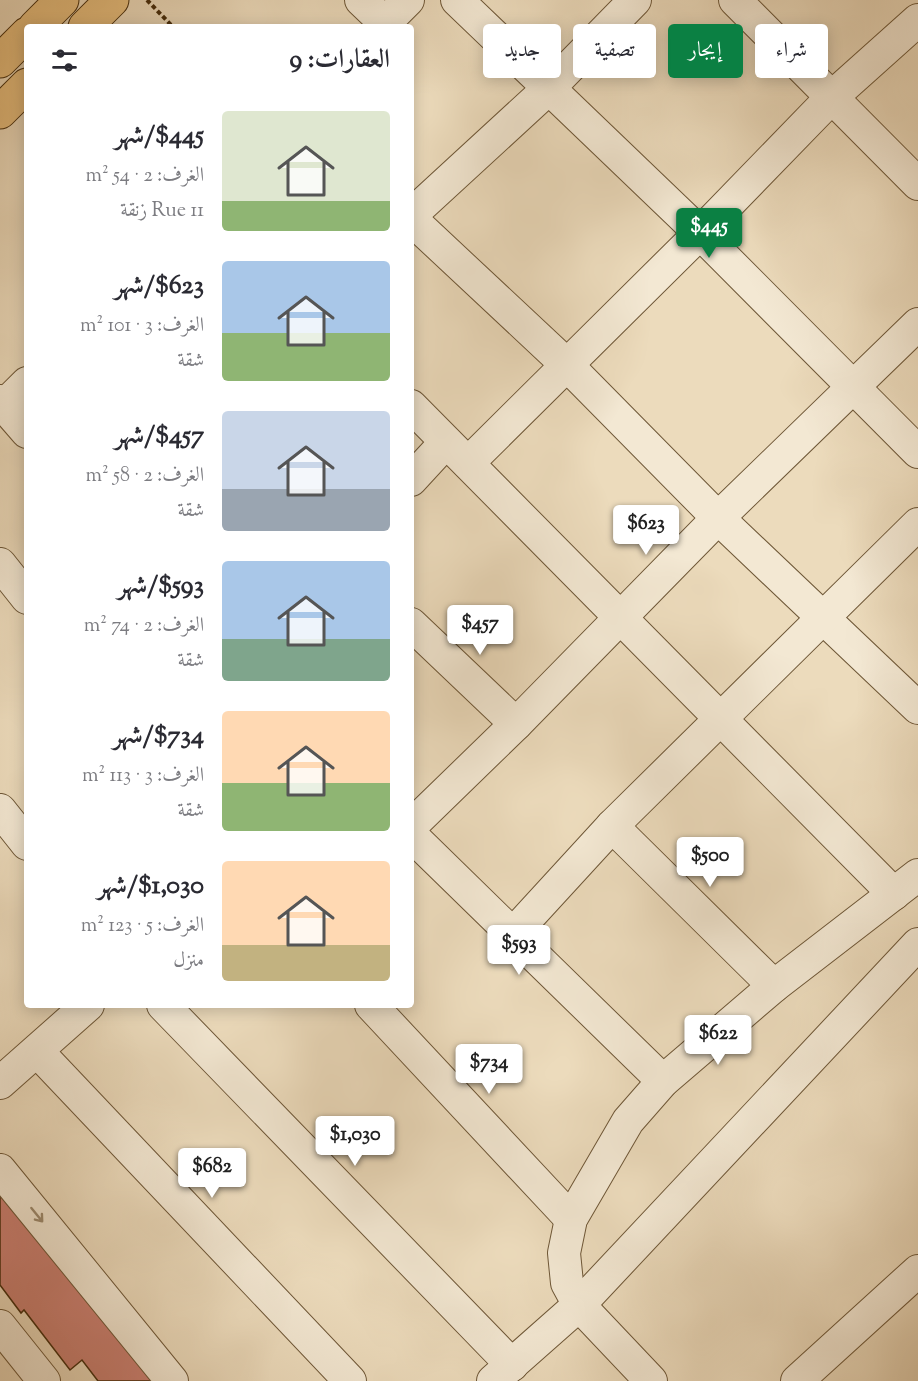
<!DOCTYPE html>
<html lang="ar">
<head>
<meta charset="utf-8">
<style>
  body { margin:0; font-family:"Sorts Mill Goudy",Amiri,serif; background:#f2f2f3; color:#2b2b33; direction:rtl; height:100vh; display:flex; flex-direction:column; font-size:22px; white-space:nowrap }
  * { box-sizing:border-box; margin:0 }
  p { font-size:20px; color:#7c7c81 }
  .icon { flex:none; width:33px; height:33px; fill:none; stroke:currentColor; stroke-width:2; stroke-linecap:round; stroke-linejoin:round }
  .map { position:relative; flex:1; overflow:hidden; direction:ltr }
  .drawer { position:absolute; left:24px; top:24px; width:390px; height:984px; display:flex; flex-direction:column; background:#fff; border-radius:6px; box-shadow:0 3px 15px #0003; direction:rtl }
  .drawer>* { flex:none }
  .top-card { position:absolute; left:432px; top:24px; width:396px; height:54px; direction:rtl; display:flex; gap:12px }
  .price { position:absolute; translate:-50% -51px; padding:0 14px; border-radius:6px; background:#fff; color:#222; font-size:20px; line-height:39px; filter:drop-shadow(0 2px 3px #0008) }
  .price::after { content:''; position:absolute; left:50%; top:36px; width:18px; height:14px; margin-left:-9px; background:inherit; clip-path:polygon(0 0,100% 0,50% 100%) }
  .price.on { background:#0b8043; color:#fff }
  ul { padding:0; list-style:none }
  li { display:flex; align-items:center; gap:18px; height:150px; padding:0 24px }
  li span { display:grid; place-items:center; flex:none; width:168px; height:120px; border-radius:6px; color:#555 }
  li>.icon { margin-inline-start:auto }
  span .icon { width:72px; height:72px; fill:#fffc; stroke-width:1 }
  li b { font-size:26px }
  h2 { display:flex; justify-content:space-between; align-items:center; height:72px; padding:0 24px; font-size:26px }
  .chip { padding:0 21px; border-radius:6px; background:#fff; box-shadow:0 3px 15px #0003; font-size:21px; line-height:54px }
  .chip.on { background:#0b8043; color:#fff }
  .map>svg:first-child { display:block }
  .building { fill:#ca7f72; stroke:#442b0b; stroke-width:1.5 }
  .lines { fill:none; stroke-linecap:round; stroke-linejoin:round }
  .minor-casing { stroke:#6e5737; stroke-width:34 }
  .major-casing { stroke:#442b0b; stroke-width:35 }
  .path { stroke:#442b0b; stroke-width:4; stroke-dasharray:4.5 3; stroke-linecap:butt }
  .minor { stroke:#f3e8d3; stroke-width:32 }
  .major { stroke:#e6be7e; stroke-width:33 }
  .oneway { stroke:#9c8a6f }
</style>
</head>
<body>
<div class="map">
<svg width="918" height="1381" viewBox="0 0 918 1381">
  <rect width="100%" height="100%" fill="#ecdbbc"/>
  <filter id="stains"><feTurbulence type="fractalNoise" baseFrequency=".00333" numOctaves="4"/><feColorMatrix values="0 0 0 0 .2 0 0 0 0 .09 0 0 0 0 .02 0 0 0 .5 -.17"/></filter>
  <radialGradient id="worn" r=".72"><stop offset=".6" stop-color="#630" stop-opacity="0"/><stop offset="1" stop-color="#630" stop-opacity=".3"/></radialGradient>
  <polygon class="building" points="0,1182 152,1381 98,1381 82,1360 70,1370 24,1310 21,1313 0,1285"/>
  <g class="lines">
    <g class="minor-casing">
      <g id="minor">
        <polyline points="361,0 385,23"/>
        <polyline points="457,0 700,233 918,452"/>
        <polyline points="735,0 918,184"/>
        <polyline points="381,27 408,0"/>
        <polyline points="411,215 548,89 635,0"/>
        <polyline points="411,219 567,365 718,518 918,708"/>
        <polyline points="0,401 27,432"/>
        <polyline points="4,406 27,383"/>
        <polyline points="411,406 894,894"/>
        <polyline points="468,463 700,233 832,97 918,20"/>
        <polyline points="411,480 446,442"/>
        <polyline points="0,564 27,598"/>
        <polyline points="411,624 516,724"/>
        <polyline points="0,810 27,844"/>
        <polyline points="411,826 516,724 718,518 918,324"/>
        <polyline points="612,826 774,986"/>
        <polyline points="411,835 663,1081"/>
        <polyline points="512,935 612,826 918,524"/>
        <polyline points="163,1005 512,1365"/>
        <polyline points="371,1005 571,1219"/>
        <polyline points="38,1052 350,1381"/>
        <polyline points="0,1083 88,1005"/>
        <polyline points="0,1170 172,1381"/>
        <polyline points="0,1326 44,1381"/>
        <polyline points="493,1381 579,1305 918,944"/>
        <polyline points="651,1381 579,1305 567,1283 564,1253 571,1219 628,1121 663,1081 774,986 918,875"/>
        <polyline points="797,1381 918,1271"/>
      </g>
    </g>
    <g class="major-casing">
      <g id="major">
        <polyline points="35,27 62,0"/>
        <polyline points="85,27 112,0"/>
        <polyline points="0,61 27,34"/>
        <polyline points="0,112 27,85"/>
      </g>
    </g>
    <polyline class="path" points="147,0 173,27"/>
    <use href="#minor" class="minor"/>
    <use href="#major" class="major"/>
  </g>
  <defs><path id="oneway-shaft" d="M-6 0H5M1.5-3L5.5 0L1.5 3" fill="none" stroke-width="1.6" stroke-linecap="round" stroke-linejoin="round" transform="scale(1.5)"/></defs>
  <use class="oneway" href="#oneway-shaft" transform="translate(37 1215) rotate(51)"/>
  <rect width="100%" height="100%" filter="url(#stains)"/>
  <rect width="100%" height="100%" fill="url(#worn)"/>
</svg>
<b class="price on" style="left:709px;top:259px">$445</b>
<b class="price" style="left:646px;top:556px">$623</b>
<b class="price" style="left:480px;top:656px">$457</b>
<b class="price" style="left:710px;top:888px">$500</b>
<b class="price" style="left:519px;top:976px">$593</b>
<b class="price" style="left:718px;top:1066px">$622</b>
<b class="price" style="left:489px;top:1095px">$734</b>
<b class="price" style="left:355px;top:1167px">$1,030</b>
<b class="price" style="left:212px;top:1199px">$682</b>
<div class="top-card">
<a class="chip">شراء</a>
<a class="chip on">إيجار</a>
<a class="chip">تصفية</a>
<a class="chip">جديد</a>
</div>
<section class="drawer">
<h2>العقارات: 9<svg class="icon" aria-label="filters" viewBox="0 0 24 24"><path d="M4 7h16M4 17h16"/><circle cx="9" cy="7" r="2"/><circle cx="15" cy="17" r="2"/></svg></h2>
<ul>
<li><span style="background:linear-gradient(#dfe7d0 75%,#8fb573 0)"><svg class="icon" aria-label="home" viewBox="0 0 24 24"><path d="M3 11l9-7 9 7M6 9v11h12V9"/></svg></span><div><b>$445/شهر</b><p>الغرف: 2 · 54 m²</p><p>Rue 11 زنقة</p></div></li>
<li><span style="background:linear-gradient(#a9c7e8 60%,#8fb573 0)"><svg class="icon" aria-label="home" viewBox="0 0 24 24"><path d="M3 11l9-7 9 7M6 9v11h12V9"/></svg></span><div><b>$623/شهر</b><p>الغرف: 3 · 101 m²</p><p>شقة</p></div></li>
<li><span style="background:linear-gradient(#c9d6e8 65%,#9aa5b1 0)"><svg class="icon" aria-label="home" viewBox="0 0 24 24"><path d="M3 11l9-7 9 7M6 9v11h12V9"/></svg></span><div><b>$457/شهر</b><p>الغرف: 2 · 58 m²</p><p>شقة</p></div></li>
<li><span style="background:linear-gradient(#a9c7e8 65%,#7fa58c 0)"><svg class="icon" aria-label="home" viewBox="0 0 24 24"><path d="M3 11l9-7 9 7M6 9v11h12V9"/></svg></span><div><b>$593/شهر</b><p>الغرف: 2 · 74 m²</p><p>شقة</p></div></li>
<li><span style="background:linear-gradient(#ffd9b3 60%,#8fb573 0)"><svg class="icon" aria-label="home" viewBox="0 0 24 24"><path d="M3 11l9-7 9 7M6 9v11h12V9"/></svg></span><div><b>$734/شهر</b><p>الغرف: 3 · 113 m²</p><p>شقة</p></div></li>
<li><span style="background:linear-gradient(#ffd9b3 70%,#c2b280 0)"><svg class="icon" aria-label="home" viewBox="0 0 24 24"><path d="M3 11l9-7 9 7M6 9v11h12V9"/></svg></span><div><b>$1,030/شهر</b><p>الغرف: 5 · 123 m²</p><p>منزل</p></div></li>
</ul>
</section>
</div>
</body>
</html>
